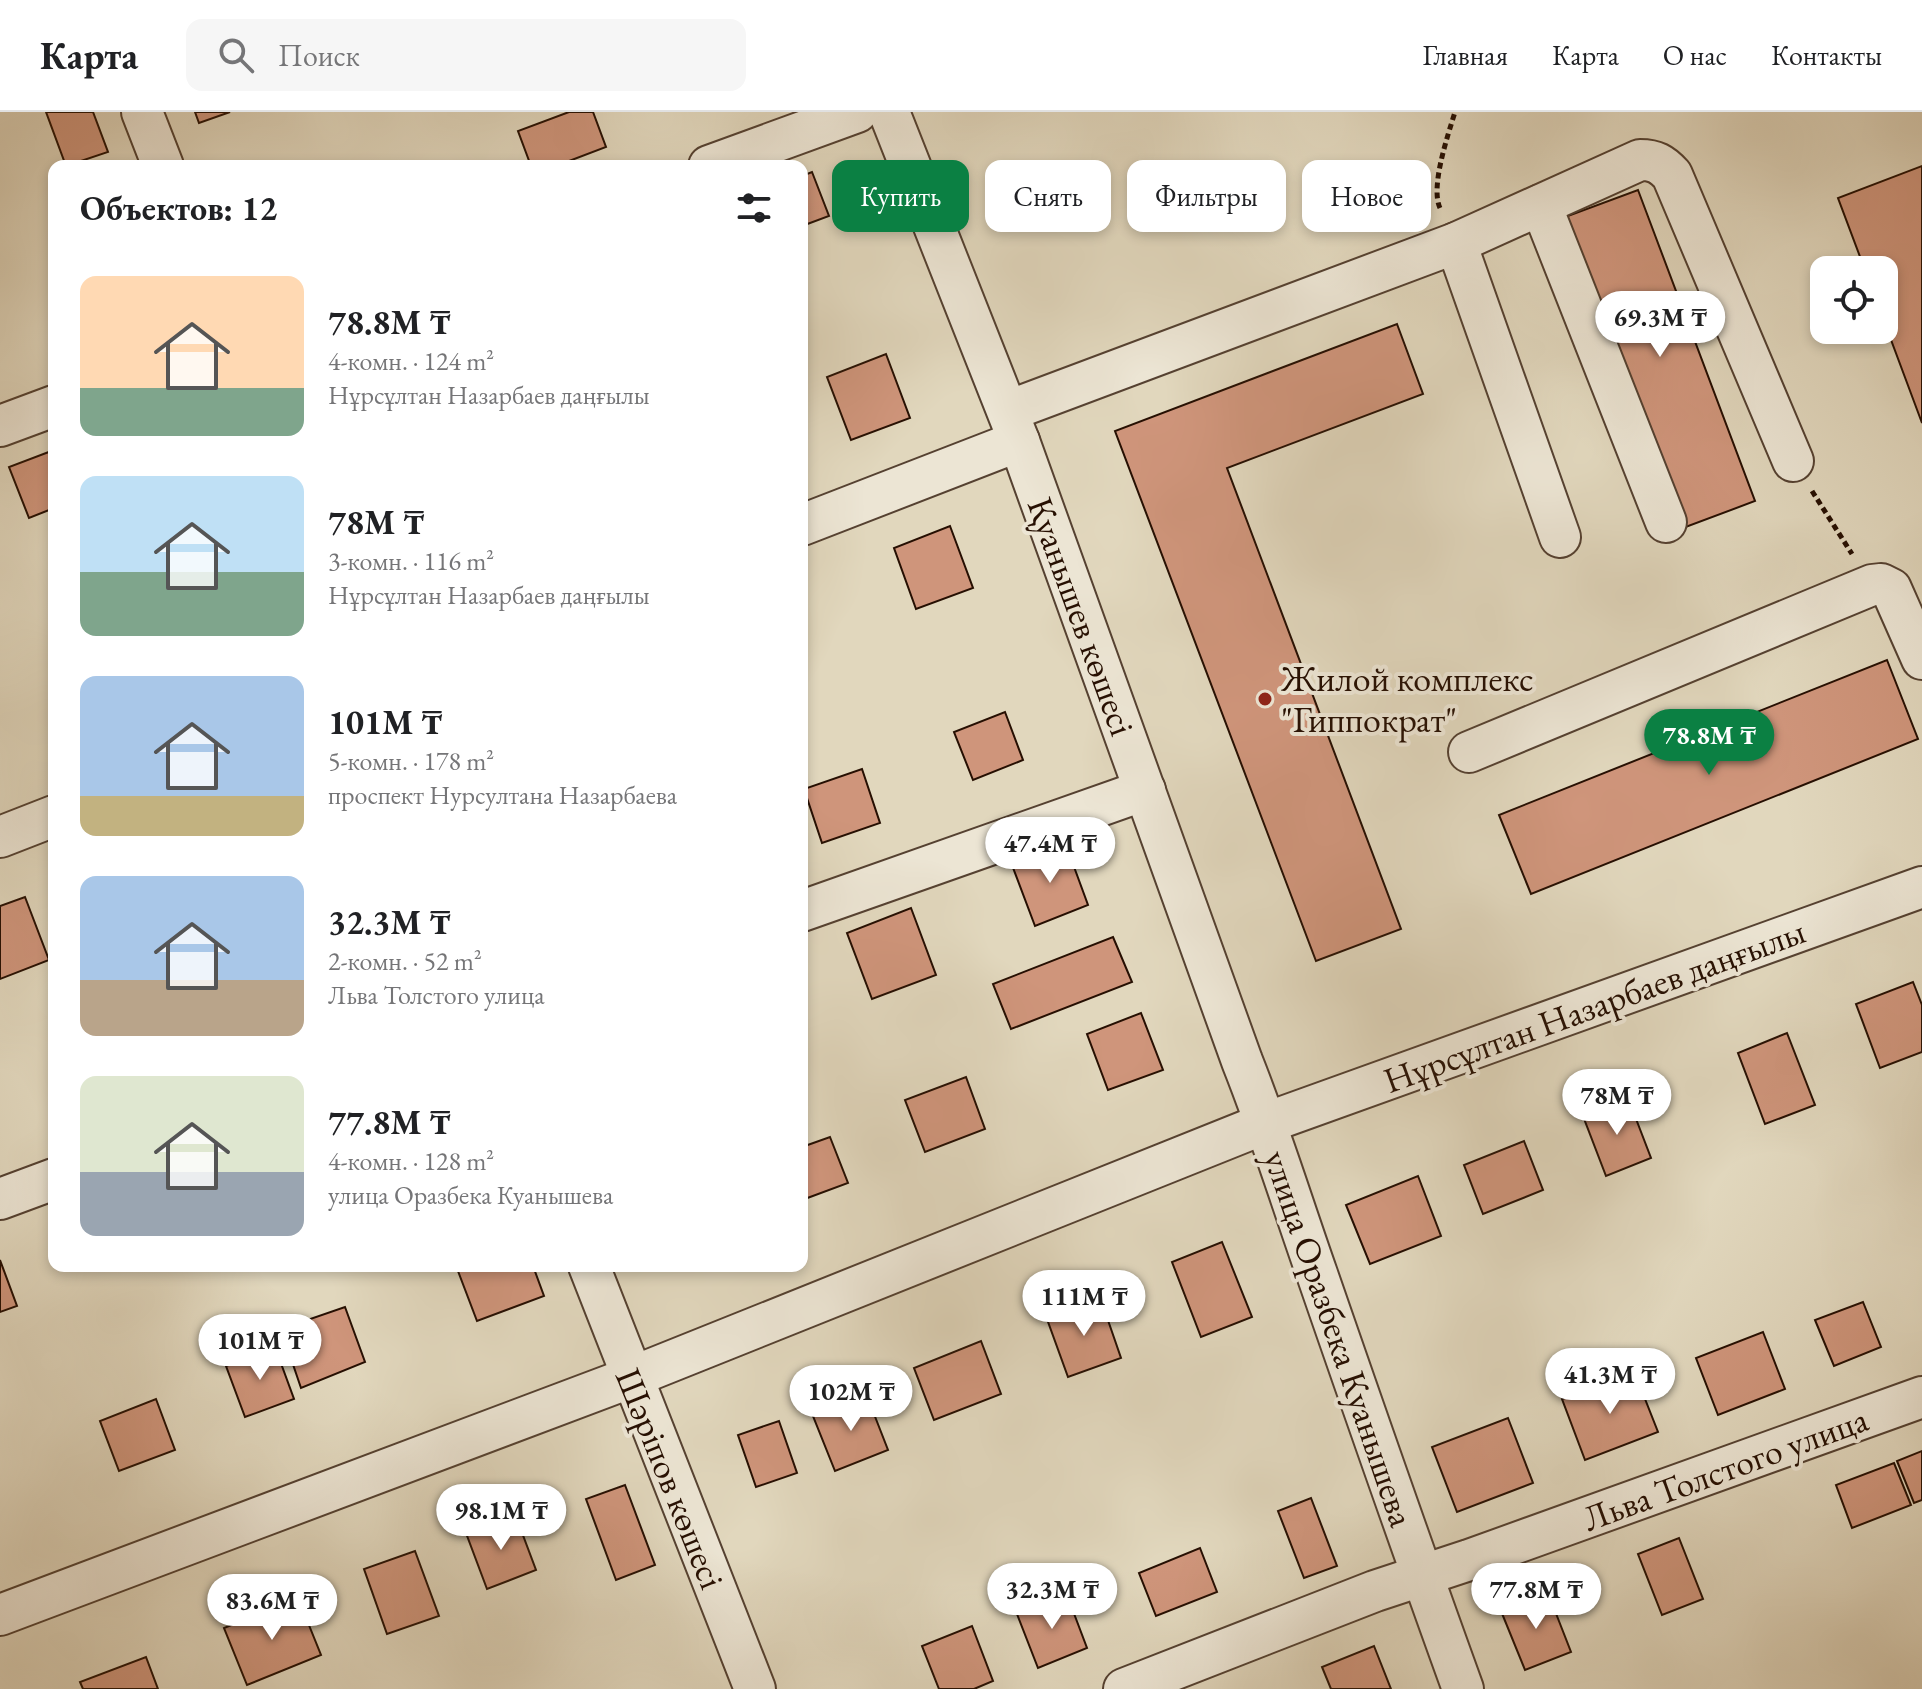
<!DOCTYPE html>
<html lang="ru">
<head>
<meta charset="utf-8">
<style>
  body { margin:0; font-family:"EB Garamond",serif; background:#f6f6f6; color:#202124; height:100vh; display:flex; flex-direction:column; font-size:30px; white-space:nowrap }
  * { box-sizing:border-box; margin:0 }
  p { font-size:26px; color:#757577 }
  .icon { flex:none; width:44px; height:44px; fill:none; stroke:currentColor; stroke-width:2; stroke-linecap:round; stroke-linejoin:round }
  .map { position:relative; flex:1; overflow:hidden }
  .drawer { position:absolute; left:48px; top:48px; width:760px; height:1112px; display:flex; flex-direction:column; background:#fff; border-radius:16px; box-shadow:0 4px 12px #0003 }
  .drawer>* { flex:none }
  .guide { position:absolute; left:832px; top:48px; width:760px; height:72px; display:flex; gap:16px }
  .controls { position:absolute; left:1810px; top:144px; display:grid; gap:16px }
  .controls a { display:grid; place-items:center; width:88px; height:88px; border-radius:16px; background:#fff; box-shadow:0 4px 12px #0003; font-size:40px }
  .price { position:absolute; translate:-50% -68px; padding:0 18px; border-radius:28px; background:#fff; color:#222; font-size:26px; line-height:52px; filter:drop-shadow(0 2px 4px #0008) }
  .price::after { content:''; position:absolute; left:50%; top:48px; width:24px; height:18px; margin-left:-12px; background:inherit; clip-path:polygon(0 0,100% 0,50% 100%) }
  .price.on { background:#0b8043; color:#fff }
  ul { padding:0; list-style:none }
  li { display:flex; align-items:center; gap:24px; height:200px; padding:0 32px }
  li span { display:grid; place-items:center; flex:none; width:224px; height:160px; border-radius:16px; color:#555 }
  li>.icon { margin-inline-start:auto }
  span .icon { width:96px; height:96px; fill:#fffc; stroke-width:1 }
  li b { font-size:34px }
  h2 { display:flex; justify-content:space-between; align-items:center; height:96px; padding:0 32px; font-size:34px }
  .tag { padding:0 28px; border-radius:16px; background:#fff; box-shadow:0 4px 12px #0003; font-size:28px; line-height:72px }
  .tag.on { background:#0b8043; color:#fff }
  header { display:flex; align-items:center; gap:48px; box-sizing:border-box; height:112px; padding:0 40px; background:#fff; border-bottom:2px solid #e0e0e0 }
  header strong { font-size:38px }
  nav { display:flex; gap:44px; margin-inline-start:auto; font-size:28px }
  .search { width:560px; height:72px; background:#f6f6f6; display:flex; align-items:center; gap:20px; box-sizing:border-box; padding:0 28px; border-radius:16px; color:#757577; font-size:30px }
  .map>svg:first-child { display:block }
  .building { fill:#cf957b; stroke:#260f02; stroke-width:2 }
  .lines { fill:none; stroke-linecap:round; stroke-linejoin:round }
  .minor-casing { stroke:#554131; stroke-width:44 }
  .path { stroke:#260f02; stroke-width:5; stroke-dasharray:6 4; stroke-linecap:butt }
  .minor { stroke:#ece5d4; stroke-width:40 }
  .poi-dot { fill:#8f2418; stroke:#ece5d4; stroke-width:3 }
  .labels { text-anchor:middle; stroke-width:8; stroke-linejoin:round; paint-order:stroke }
  .street-label { font-size:36px; fill:#260f02; stroke:#ece5d4 }
  .poi-label { font-size:36px; fill:#260f02; stroke:#ece5d4; text-anchor:start }
</style>
</head>
<body>
<header>
<strong>Карта</strong>
<div class="search"><svg class="icon" aria-label="search" viewBox="0 0 24 24"><circle cx="10" cy="10" r="6"/><path d="M15 15l6 6"/></svg>Поиск</div>
<nav><a>Главная</a><a>Карта</a><a>О нас</a><a>Контакты</a></nav>
</header>
<div class="map">
<svg width="1922" height="1577" viewBox="0 0 1922 1577">
  <rect width="100%" height="100%" fill="#e1d7bd"/>
  <filter id="stains"><feTurbulence type="fractalNoise" baseFrequency=".0025" numOctaves="4"/><feColorMatrix values="0 0 0 0 .2 0 0 0 0 .09 0 0 0 0 .02 0 0 0 .5 -.17"/></filter>
  <radialGradient id="worn" r=".72"><stop offset=".6" stop-color="#630" stop-opacity="0"/><stop offset="1" stop-color="#630" stop-opacity=".3"/></radialGradient>
  <g class="building">
    <polygon points="46,0 93,0 108,40 66,54"/>
    <polygon points="195,0 230,0 199,11"/>
    <polygon points="569,0 593,0 606,35 556,54 531,54 518,19"/>
    <polygon points="1922,54 1922,311 1884,209 1884,158 1865,158 1838,86"/>
    <polygon points="812,60 829,104 802,114 802,64"/>
    <polygon points="1638,78 1755,389 1683,416 1565,105"/>
    <polygon points="1397,212 1423,282 1227,356 1401,817 1316,849 1115,319"/>
    <polygon points="886,242 910,306 851,328 827,265"/>
    <polygon points="54,338 54,396 29,406 9,355"/>
    <polygon points="950,414 973,476 916,497 894,436"/>
    <polygon points="1887,548 1918,627 1531,782 1499,703"/>
    <polygon points="1005,600 1023,648 973,668 954,620"/>
    <polygon points="862,657 880,711 822,731 804,677"/>
    <polygon points="1066,733 1088,793 1035,814 1012,753"/>
    <polygon points="25,785 49,848 0,867 0,794"/>
    <polygon points="911,796 936,863 872,887 847,821"/>
    <polygon points="1113,825 1132,870 1011,917 993,872"/>
    <polygon points="1913,870 1922,893 1922,940 1880,956 1856,892"/>
    <polygon points="1141,901 1163,958 1108,978 1087,922"/>
    <polygon points="1787,921 1815,993 1765,1012 1738,941"/>
    <polygon points="966,965 985,1017 925,1040 905,988"/>
    <polygon points="1628,986 1651,1046 1606,1064 1583,1004"/>
    <polygon points="830,1025 848,1071 802,1088 802,1035"/>
    <polygon points="1524,1029 1543,1078 1483,1102 1464,1053"/>
    <polygon points="1418,1064 1441,1124 1370,1152 1346,1093"/>
    <polygon points="1222,1130 1252,1205 1201,1225 1172,1150"/>
    <polygon points="0,1148 17,1194 0,1200"/>
    <polygon points="471,1154 533,1154 544,1184 477,1209 458,1159"/>
    <polygon points="1101,1188 1121,1246 1068,1265 1047,1207"/>
    <polygon points="1863,1190 1881,1235 1834,1254 1815,1208"/>
    <polygon points="345,1195 365,1250 301,1276 281,1217"/>
    <polygon points="1763,1220 1785,1277 1718,1303 1696,1246"/>
    <polygon points="981,1229 1001,1282 934,1308 914,1256"/>
    <polygon points="275,1235 294,1287 245,1305 226,1254"/>
    <polygon points="1634,1259 1658,1320 1585,1348 1562,1287"/>
    <polygon points="867,1284 888,1338 835,1359 813,1304"/>
    <polygon points="156,1287 175,1338 119,1359 100,1309"/>
    <polygon points="1508,1306 1533,1371 1457,1400 1432,1335"/>
    <polygon points="779,1309 797,1361 756,1375 738,1323"/>
    <polygon points="1922,1339 1922,1388 1914,1391 1897,1349"/>
    <polygon points="1894,1351 1911,1393 1852,1416 1836,1373"/>
    <polygon points="625,1373 655,1453 616,1468 586,1387"/>
    <polygon points="1311,1386 1337,1454 1304,1466 1278,1399"/>
    <polygon points="515,1402 536,1458 487,1477 466,1421"/>
    <polygon points="1679,1426 1703,1487 1662,1503 1638,1442"/>
    <polygon points="1200,1436 1217,1480 1156,1504 1139,1461"/>
    <polygon points="415,1439 439,1504 387,1522 364,1457"/>
    <polygon points="1548,1481 1571,1540 1525,1558 1501,1499"/>
    <polygon points="1067,1483 1087,1536 1038,1556 1017,1502"/>
    <polygon points="298,1486 321,1543 247,1573 224,1516"/>
    <polygon points="972,1514 993,1569 974,1577 939,1577 922,1534"/>
    <polygon points="1374,1534 1391,1577 1331,1577 1322,1555"/>
    <polygon points="146,1545 158,1577 83,1577 80,1570"/>
  </g>
  <g class="lines">
    <g class="minor-casing">
      <g id="minor">
        <polyline points="142,0 163,54"/>
        <path d="M889,0l130,329 223,620c28,70 50,142 75,213 48,139 96,277 146,415"/>
        <polyline points="709,54 857,0"/>
        <polyline points="1541,93 1666,410"/>
        <polyline points="1456,131 1560,425"/>
        <path d="M1008,299l448,-168 184,-83c15,0 22,4 32,15l121,286"/>
        <polyline points="0,314 54,294"/>
        <polyline points="802,413 1019,329"/>
        <polyline points="1469,640 1872,473 1881,472 1891,477 1922,547"/>
        <polyline points="0,725 54,704"/>
        <polyline points="802,799 1145,678"/>
        <polyline points="0,1087 54,1067"/>
        <polyline points="589,1154 755,1577"/>
        <polyline points="0,1503 632,1265 1266,1011 1922,775"/>
        <polyline points="1124,1577 1375,1479 1469,1448 1922,1285"/>
      </g>
    </g>
    <g class="path">
      <path d="M1440,96c-10,-21 8,-73 15,-96"/>
      <polyline points="1812,379 1852,442"/>
    </g>
    <use href="#minor" class="minor"/>
  </g>
  <circle class="poi-dot" cx="1265" cy="587" r="8"/>
  <g class="labels">
    <g class="street-label">
      <text transform="translate(1082 504) rotate(70)" y="13">Қуанышев көшесі</text>
      <text transform="translate(1594 893) rotate(-20)" y="13">Нұрсұлтан Назарбаев даңғылы</text>
      <text transform="translate(1340 1226) rotate(71)" y="13">улица Оразбека Куанышева</text>
      <text transform="translate(1725 1356) rotate(-20)" y="13">Льва Толстого улица</text>
      <text transform="translate(671 1366) rotate(68)" y="13">Шәріпов көшесі</text>
    </g>
    <g class="poi-label">
      <text x="1281" y="579">Жилой комплекс<tspan x="1281" dy="41">"Гиппократ"</tspan></text>
    </g>
  </g>
  <rect width="100%" height="100%" filter="url(#stains)"/>
  <rect width="100%" height="100%" fill="url(#worn)"/>
</svg>
<div class="controls">
<a><svg class="icon" aria-label="locate" viewBox="0 0 24 24"><circle cx="12" cy="12" r="6"/><path d="M12 2v4M12 18v4M2 12h4M18 12h4"/></svg></a>
</div>
<b class="price" style="left:1660px;top:247px">69.3M ₸</b>
<b class="price on" style="left:1709px;top:665px">78.8M ₸</b>
<b class="price" style="left:1050px;top:773px">47.4M ₸</b>
<b class="price" style="left:1617px;top:1025px">78M ₸</b>
<b class="price" style="left:1084px;top:1226px">111M ₸</b>
<b class="price" style="left:260px;top:1270px">101M ₸</b>
<b class="price" style="left:1610px;top:1304px">41.3M ₸</b>
<b class="price" style="left:851px;top:1321px">102M ₸</b>
<b class="price" style="left:501px;top:1440px">98.1M ₸</b>
<b class="price" style="left:1052px;top:1519px">32.3M ₸</b>
<b class="price" style="left:1536px;top:1519px">77.8M ₸</b>
<b class="price" style="left:272px;top:1530px">83.6M ₸</b>
<div class="guide">
<a class="tag on">Купить</a>
<a class="tag">Снять</a>
<a class="tag">Фильтры</a>
<a class="tag">Новое</a>
</div>
<section class="drawer">
<h2>Объектов: 12<svg class="icon" aria-label="filters" viewBox="0 0 24 24"><path d="M4 7h16M4 17h16"/><circle cx="9" cy="7" r="2"/><circle cx="15" cy="17" r="2"/></svg></h2>
<ul>
<li><span style="background:linear-gradient(#ffd9b3 70%,#7fa58c 0)"><svg class="icon" aria-label="home" viewBox="0 0 24 24"><path d="M3 11l9-7 9 7M6 9v11h12V9"/></svg></span><div><b>78.8M ₸</b><p>4-комн. · 124 m²</p><p>Нұрсұлтан Назарбаев даңғылы</p></div></li>
<li><span style="background:linear-gradient(#bfe0f5 60%,#7fa58c 0)"><svg class="icon" aria-label="home" viewBox="0 0 24 24"><path d="M3 11l9-7 9 7M6 9v11h12V9"/></svg></span><div><b>78M ₸</b><p>3-комн. · 116 m²</p><p>Нұрсұлтан Назарбаев даңғылы</p></div></li>
<li><span style="background:linear-gradient(#a9c7e8 75%,#c2b280 0)"><svg class="icon" aria-label="home" viewBox="0 0 24 24"><path d="M3 11l9-7 9 7M6 9v11h12V9"/></svg></span><div><b>101M ₸</b><p>5-комн. · 178 m²</p><p>проспект Нурсултана Назарбаева</p></div></li>
<li><span style="background:linear-gradient(#a9c7e8 65%,#b9a48a 0)"><svg class="icon" aria-label="home" viewBox="0 0 24 24"><path d="M3 11l9-7 9 7M6 9v11h12V9"/></svg></span><div><b>32.3M ₸</b><p>2-комн. · 52 m²</p><p>Льва Толстого улица</p></div></li>
<li><span style="background:linear-gradient(#dfe7d0 60%,#9aa5b1 0)"><svg class="icon" aria-label="home" viewBox="0 0 24 24"><path d="M3 11l9-7 9 7M6 9v11h12V9"/></svg></span><div><b>77.8M ₸</b><p>4-комн. · 128 m²</p><p>улица Оразбека Куанышева</p></div></li>
</ul>
</section>
</div>
</body>
</html>
